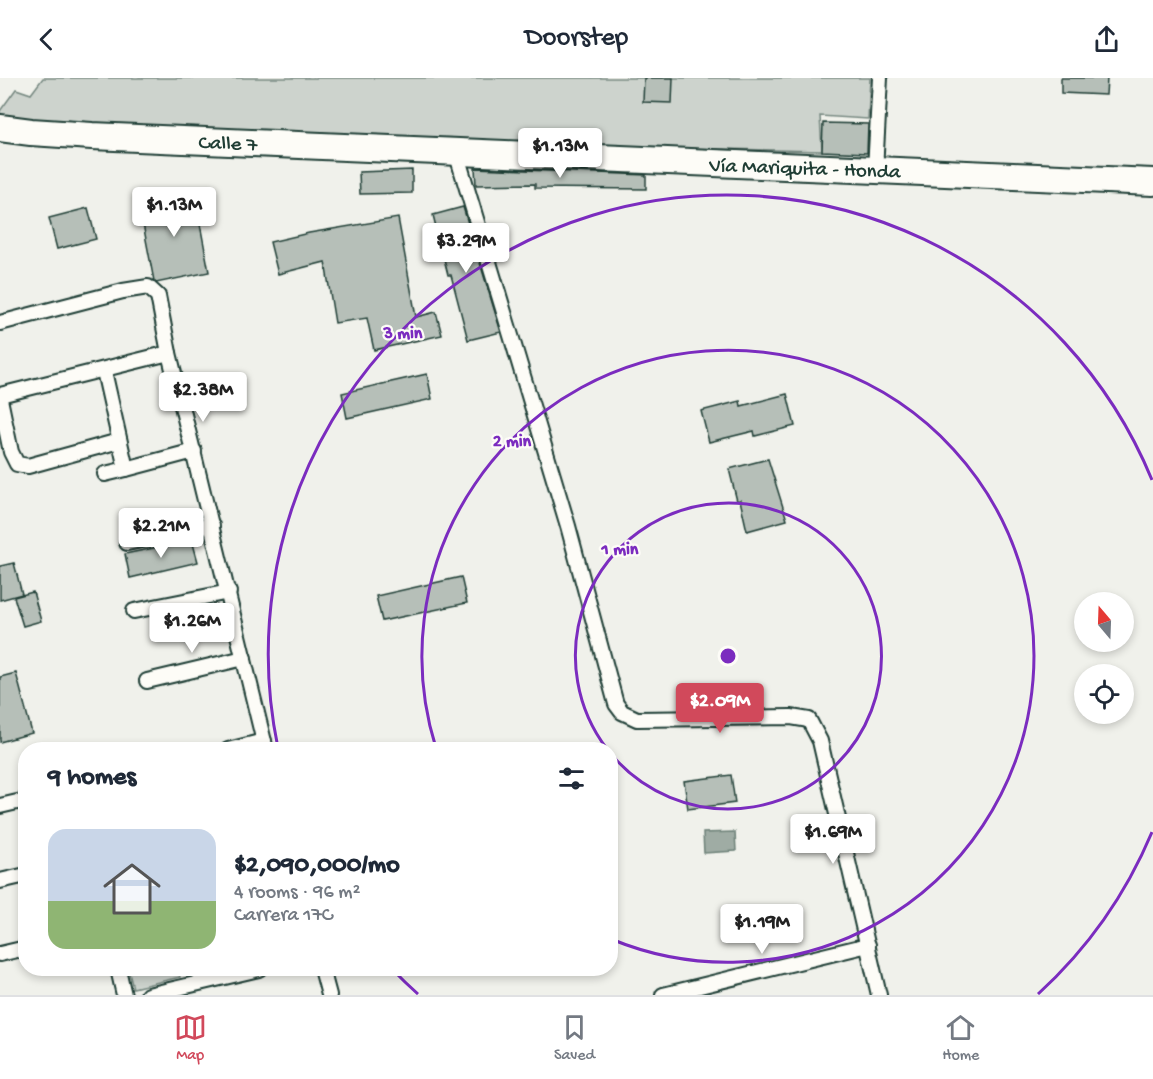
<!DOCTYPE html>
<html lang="en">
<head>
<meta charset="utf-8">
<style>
  body { margin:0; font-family:"Gochi Hand",sans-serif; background:#f6f6f7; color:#1f2937; height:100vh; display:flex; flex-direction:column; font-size:22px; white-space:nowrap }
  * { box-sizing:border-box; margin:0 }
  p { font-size:20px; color:#747a83 }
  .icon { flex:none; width:33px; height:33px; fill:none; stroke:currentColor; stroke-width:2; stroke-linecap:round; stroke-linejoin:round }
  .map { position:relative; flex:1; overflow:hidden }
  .drawer { position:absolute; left:18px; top:664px; width:600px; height:234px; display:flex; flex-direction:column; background:#fff; border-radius:24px; box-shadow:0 3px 9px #0003 }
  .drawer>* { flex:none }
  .needle { width:39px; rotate:341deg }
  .controls { position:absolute; left:1074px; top:514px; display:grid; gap:12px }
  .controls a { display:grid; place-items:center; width:60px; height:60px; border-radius:50%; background:#fff; box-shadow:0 3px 9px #0003; font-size:30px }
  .price { position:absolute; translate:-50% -51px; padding:0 14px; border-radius:6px; background:#fff; color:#222; font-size:20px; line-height:39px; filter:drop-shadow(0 2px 3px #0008) }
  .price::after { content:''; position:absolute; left:50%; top:36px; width:18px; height:14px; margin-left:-9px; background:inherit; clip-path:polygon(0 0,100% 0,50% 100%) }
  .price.current { background:#d1495b; color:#fff }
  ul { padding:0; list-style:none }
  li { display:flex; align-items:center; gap:18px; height:150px; padding:0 30px }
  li+li { border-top:2px solid #e0e1e3 }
  li span { display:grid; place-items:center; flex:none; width:168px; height:120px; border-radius:18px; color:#555 }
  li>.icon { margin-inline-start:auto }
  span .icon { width:72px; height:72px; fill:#fffc; stroke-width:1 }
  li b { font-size:26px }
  h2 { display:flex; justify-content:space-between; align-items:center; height:72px; padding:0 30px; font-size:26px }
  header { display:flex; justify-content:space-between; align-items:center; height:78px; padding:0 30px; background:#fff; font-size:27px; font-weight:600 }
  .menu { display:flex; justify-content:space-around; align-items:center; height:84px; border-top:2px solid #e0e1e3; background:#fff; font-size:16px; color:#747a83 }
  .menu a { display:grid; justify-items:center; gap:3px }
  .menu .current { color:#d1495b }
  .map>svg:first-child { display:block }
  .green { fill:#cdd3cd; stroke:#768880; stroke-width:1.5 }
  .water { fill:#9faca4; stroke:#6c8077; stroke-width:1.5 }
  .building { fill:#b6bfb8; stroke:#1f3d34; stroke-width:1.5 }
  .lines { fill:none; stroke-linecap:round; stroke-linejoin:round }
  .street-casing { stroke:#1f3d34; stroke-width:18 }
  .highway-casing { stroke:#1f3d34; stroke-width:30 }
  .street { stroke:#fdfcf7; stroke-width:14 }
  .highway { stroke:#fdfcf7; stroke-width:26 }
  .ring { fill:none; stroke:#7b2cbf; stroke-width:3 }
  .labels { text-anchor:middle; stroke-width:4.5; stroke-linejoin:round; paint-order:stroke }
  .street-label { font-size:21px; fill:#1f3d34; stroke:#fdfcf7 }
  .centre { fill:#7b2cbf; stroke:#fdfcf7; stroke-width:3 }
  .ring-label { font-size:18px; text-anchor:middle; font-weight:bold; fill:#7b2cbf; stroke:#fdfcf7; stroke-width:4.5; stroke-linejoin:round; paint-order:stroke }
</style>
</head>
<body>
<header><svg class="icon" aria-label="back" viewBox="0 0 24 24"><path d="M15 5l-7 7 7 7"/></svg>Doorstep<svg class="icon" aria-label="share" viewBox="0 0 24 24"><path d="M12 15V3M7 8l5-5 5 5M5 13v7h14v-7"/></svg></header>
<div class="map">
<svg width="1153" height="917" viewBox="0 0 1153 917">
  <rect width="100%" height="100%" fill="#f0f1eb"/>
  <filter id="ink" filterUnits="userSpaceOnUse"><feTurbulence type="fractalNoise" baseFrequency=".0167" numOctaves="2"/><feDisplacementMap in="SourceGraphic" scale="12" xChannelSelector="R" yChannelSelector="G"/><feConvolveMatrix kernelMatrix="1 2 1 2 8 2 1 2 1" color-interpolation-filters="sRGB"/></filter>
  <g filter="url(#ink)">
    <g class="green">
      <polygon points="43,0 870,0 868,41 820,38 822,73 631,69 0,44 0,33 16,11 31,16"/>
      <polygon points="128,891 178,891 180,899 133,910"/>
    </g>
    <polygon class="water" points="735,754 736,773 704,775 703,755"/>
    <g class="building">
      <polygon points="644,0 673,0 672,25 643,24"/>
      <polygon points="1061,0 1107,0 1106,17 1061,15"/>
      <polygon points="823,45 868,46 867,75 822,73"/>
      <polygon points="475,90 646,97 646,111 535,110 535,106 476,107"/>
      <polygon points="412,92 412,115 360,116 359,94"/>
      <polygon points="194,114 209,194 156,205 154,203 139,125"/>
      <polygon points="463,129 501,254 468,262 451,197 448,197 433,137"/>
      <polygon points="88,130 96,161 57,171 49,140"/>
      <polygon points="398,140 416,239 436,234 442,257 374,272 367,240 335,245 325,184 278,196 270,164 309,155"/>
      <polygon points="427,296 432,321 347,340 342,315"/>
      <polygon points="787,316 795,348 755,358 754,353 709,364 701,333 740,323 741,328"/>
      <polygon points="768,381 787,442 747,453 740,422 737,423 729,391"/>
      <polygon points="192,462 198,484 130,500 125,476"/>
      <polygon points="14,485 22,516 0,522 0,488"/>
      <polygon points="461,499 467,525 382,543 376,518"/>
      <polygon points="33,514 41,543 23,548 14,519"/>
      <polygon points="16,595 32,655 0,664 0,599"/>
      <polygon points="731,697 735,725 688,731 684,703"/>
    </g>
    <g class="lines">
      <g class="street-casing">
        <g id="street">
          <polyline points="456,74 568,448 616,626 622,634 637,641 791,639 809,642 820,663 879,917"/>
          <polyline points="875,92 880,0"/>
          <polyline points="0,245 123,213 148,209 158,218 169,275 266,672"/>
          <polyline points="104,293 126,391 194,373"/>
          <polyline points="0,317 169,275"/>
          <polyline points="0,321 11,374 17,386 28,388 119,363"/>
          <polyline points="105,396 126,391"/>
          <polyline points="127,465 212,447"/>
          <polyline points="134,533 229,514"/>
          <polyline points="147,603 244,580"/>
          <polyline points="228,672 264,663"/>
          <polyline points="0,728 26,722"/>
          <polyline points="0,803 26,797"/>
          <polyline points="0,876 26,870"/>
          <polyline points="118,891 124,917"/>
          <polyline points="322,891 329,917"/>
          <polyline points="148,917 259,891"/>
          <polyline points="663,917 868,867"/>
        </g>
      </g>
      <g class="highway-casing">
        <polyline id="highway" points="0,50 31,54 92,58 1153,104"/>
      </g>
      <use href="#street" class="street"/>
      <use href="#highway" class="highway"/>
    </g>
  </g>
  <g class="ring">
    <path d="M607 671A153 153 0 1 1 611 676"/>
    <path d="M436 670A306 306 0 1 1 611 861"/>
    <path d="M1152 754A459 459 0 0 1 1038 916M418 916A459 459 0 0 1 392 891M278 670A459 459 0 0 1 1152 402"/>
  </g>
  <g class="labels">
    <g class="street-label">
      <text transform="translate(228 64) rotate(2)" y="7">Calle 7</text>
      <text transform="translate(805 89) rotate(2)" y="7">Vía Mariquita - Honda</text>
    </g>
  </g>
  <circle cx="728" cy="578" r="9" class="centre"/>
  <g class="ring-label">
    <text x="403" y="260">3 min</text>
    <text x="512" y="368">2 min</text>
    <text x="620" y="476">1 min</text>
  </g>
</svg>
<div class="controls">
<a><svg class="needle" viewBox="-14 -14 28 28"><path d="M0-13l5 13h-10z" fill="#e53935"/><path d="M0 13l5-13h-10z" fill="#747a83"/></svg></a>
<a><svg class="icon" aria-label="locate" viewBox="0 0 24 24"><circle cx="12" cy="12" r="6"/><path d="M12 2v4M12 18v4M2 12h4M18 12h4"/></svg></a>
</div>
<b class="price" style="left:560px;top:101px">$1.13M</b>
<b class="price" style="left:174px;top:160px">$1.13M</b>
<b class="price" style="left:466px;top:196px">$3.29M</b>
<b class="price" style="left:203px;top:345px">$2.38M</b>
<b class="price" style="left:161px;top:481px">$2.21M</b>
<b class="price" style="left:192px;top:576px">$1.26M</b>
<b class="price current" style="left:720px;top:656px">$2.09M</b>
<b class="price" style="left:833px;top:787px">$1.69M</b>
<b class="price" style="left:762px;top:877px">$1.19M</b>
<section class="drawer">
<h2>9 homes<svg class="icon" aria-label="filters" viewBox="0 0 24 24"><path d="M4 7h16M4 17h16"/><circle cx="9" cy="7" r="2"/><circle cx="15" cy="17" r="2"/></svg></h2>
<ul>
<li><span style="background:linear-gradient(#c9d6e8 60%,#8fb573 0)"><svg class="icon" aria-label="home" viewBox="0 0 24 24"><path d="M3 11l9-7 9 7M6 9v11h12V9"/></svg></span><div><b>$2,090,000/mo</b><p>4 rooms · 96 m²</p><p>Carrera 17C</p></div></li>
</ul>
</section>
</div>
<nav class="menu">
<a class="current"><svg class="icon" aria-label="map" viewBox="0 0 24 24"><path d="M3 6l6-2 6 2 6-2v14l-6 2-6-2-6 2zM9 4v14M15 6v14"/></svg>Map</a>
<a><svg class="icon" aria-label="saved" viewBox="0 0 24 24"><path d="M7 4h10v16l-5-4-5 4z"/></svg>Saved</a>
<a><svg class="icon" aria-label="home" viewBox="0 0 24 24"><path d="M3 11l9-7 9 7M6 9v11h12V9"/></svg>Home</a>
</nav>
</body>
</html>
